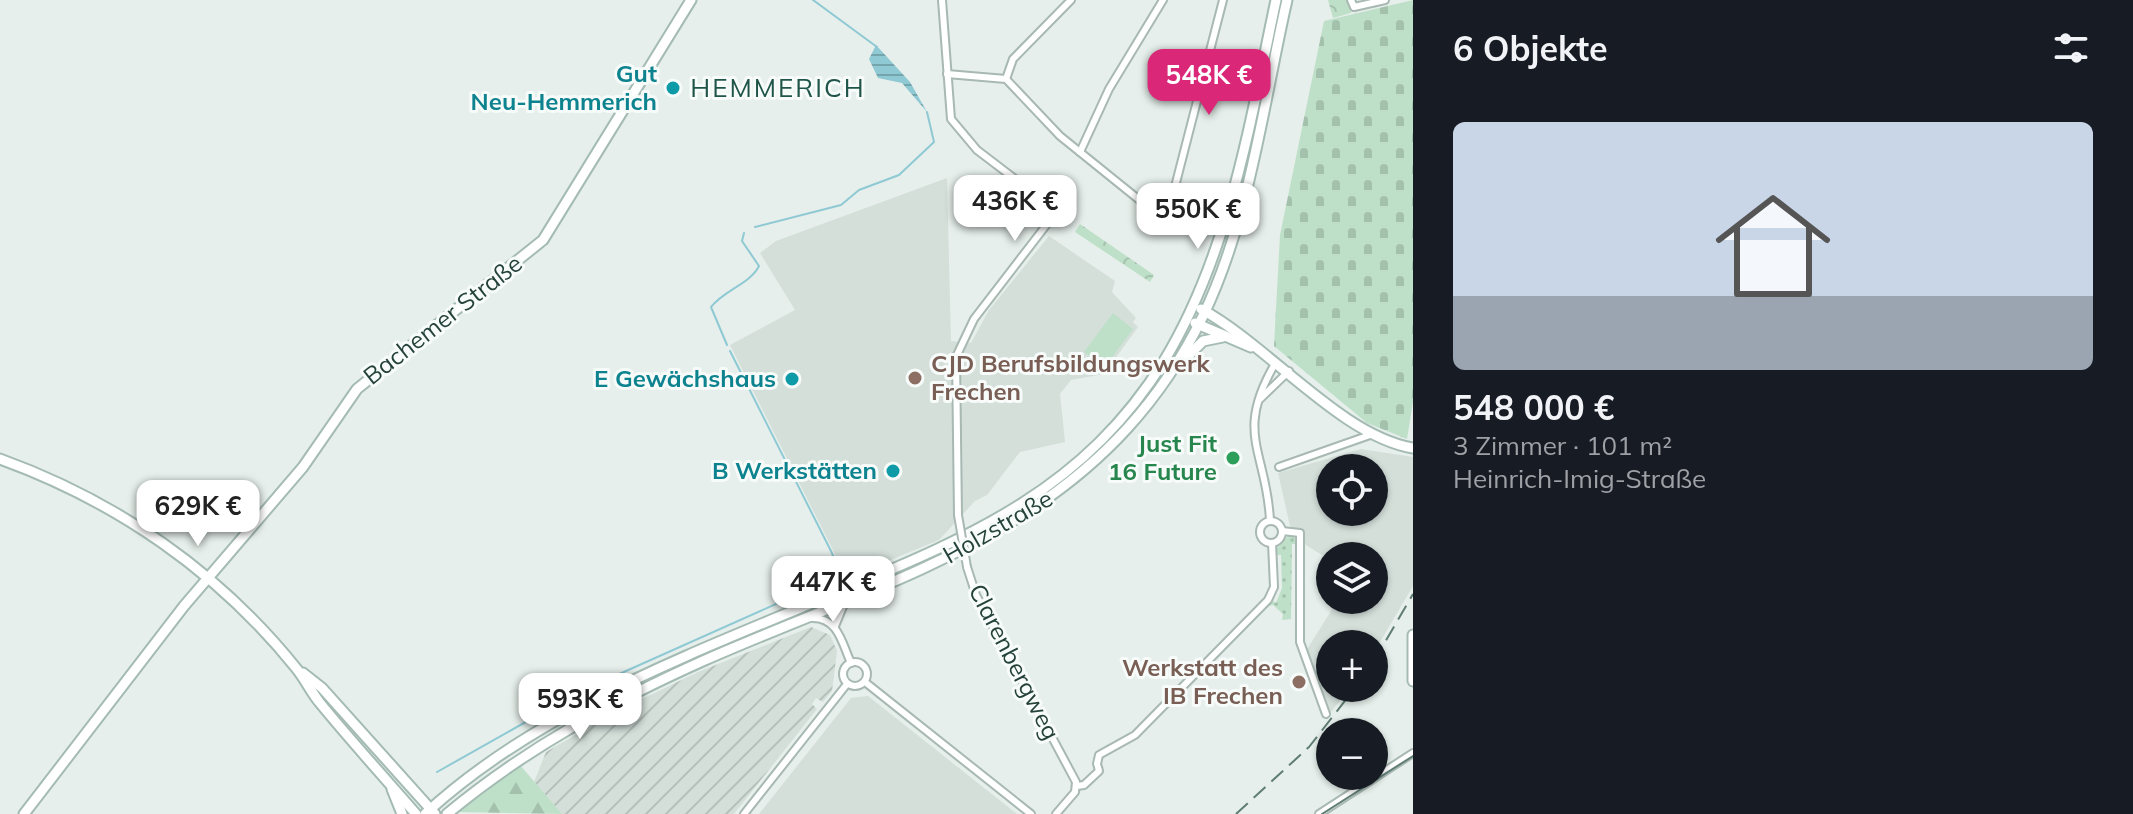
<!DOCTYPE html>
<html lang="de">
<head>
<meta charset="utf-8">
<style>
  body { margin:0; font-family:Mulish,sans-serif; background:#20242c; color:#f1f3f6; height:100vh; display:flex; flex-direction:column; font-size:30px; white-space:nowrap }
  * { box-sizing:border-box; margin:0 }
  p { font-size:26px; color:#9ea1a6 }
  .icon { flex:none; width:44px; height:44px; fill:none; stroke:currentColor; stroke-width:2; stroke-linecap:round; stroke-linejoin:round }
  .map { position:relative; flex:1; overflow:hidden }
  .drawer { display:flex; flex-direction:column; background:#171b24; width:720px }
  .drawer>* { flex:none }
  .fabs { position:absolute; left:1316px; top:454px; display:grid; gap:16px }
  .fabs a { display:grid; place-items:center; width:72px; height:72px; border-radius:50%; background:#171b24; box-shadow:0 2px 6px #0004; font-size:40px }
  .price { position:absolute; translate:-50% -68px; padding:0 18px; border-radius:16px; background:#fff; color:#222; font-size:26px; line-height:52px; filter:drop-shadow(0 2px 4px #0008) }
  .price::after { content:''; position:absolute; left:50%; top:48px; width:24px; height:18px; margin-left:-12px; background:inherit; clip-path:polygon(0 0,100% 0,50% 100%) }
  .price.on { background:#db2777; color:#fff }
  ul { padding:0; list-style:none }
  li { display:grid; align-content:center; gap:16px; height:424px; padding:0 40px }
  li span { display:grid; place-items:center; height:248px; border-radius:12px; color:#555 }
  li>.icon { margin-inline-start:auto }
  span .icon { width:144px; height:144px; fill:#fffc; stroke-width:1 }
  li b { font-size:34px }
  h2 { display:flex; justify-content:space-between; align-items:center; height:96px; padding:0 40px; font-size:34px }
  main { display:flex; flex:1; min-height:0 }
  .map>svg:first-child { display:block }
  .built { fill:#d4dfda; fill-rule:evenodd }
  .industrial { fill:url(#industrial-furrows) }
  .grass { fill:url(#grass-dots) }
  .forest { fill:url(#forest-firs) }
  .cemetery { fill:url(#cemetery-stones) }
  .park { fill:url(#park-crowns) }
  .pitch { fill:#bfe0c8 }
  .water { fill:url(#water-rules) }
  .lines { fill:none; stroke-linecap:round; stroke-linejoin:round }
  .stream { stroke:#8ec9d4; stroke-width:2 }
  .street-casing { stroke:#a8b8b2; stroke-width:10 }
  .secondary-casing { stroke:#a4bbb3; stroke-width:13 }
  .street { stroke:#fff; stroke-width:6 }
  .secondary { stroke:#fff; stroke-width:9 }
  .tram { stroke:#5f7d75; stroke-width:2 }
  .rail { stroke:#5f7d75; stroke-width:2; stroke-dasharray:16 8; stroke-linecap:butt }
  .street-bridge-casing { stroke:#a8b8b2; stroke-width:10; stroke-linecap:butt }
  .street-bridge { stroke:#fff; stroke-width:6 }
  .culture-dot { fill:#0f9aa8; stroke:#f7fbf9; stroke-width:3 }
  .education-dot { fill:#8d6e63; stroke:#f7fbf9; stroke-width:3 }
  .leisure-dot { fill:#2e9e5b; stroke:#f7fbf9; stroke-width:3 }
  .labels { text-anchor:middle; stroke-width:6; stroke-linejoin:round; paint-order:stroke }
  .culture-label { font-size:24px; font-weight:bold; fill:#0d838f; stroke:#f7fbf9; text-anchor:end }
  .street-label { font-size:24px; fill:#24423a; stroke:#f7fbf9 }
  .education-label { font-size:24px; font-weight:bold; fill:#785e54; stroke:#f7fbf9; text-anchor:start }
  .leisure-label { font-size:24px; font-weight:bold; fill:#27864d; stroke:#f7fbf9; text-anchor:end }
  .neighbourhood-label { font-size:26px; letter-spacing:2px; fill:#1f5548; stroke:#f7fbf9 }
</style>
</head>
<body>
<main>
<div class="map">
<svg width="1413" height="814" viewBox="0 0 1413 814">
  <defs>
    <pattern id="industrial-furrows" width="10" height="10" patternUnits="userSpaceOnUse" patternTransform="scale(2)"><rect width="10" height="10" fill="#d4dfda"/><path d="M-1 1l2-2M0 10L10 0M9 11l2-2" fill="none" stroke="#b6c1bc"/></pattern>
    <pattern id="grass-dots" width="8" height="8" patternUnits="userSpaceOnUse" patternTransform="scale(2)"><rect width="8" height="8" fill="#bfe0c8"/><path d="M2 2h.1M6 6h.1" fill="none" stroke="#a4c1ad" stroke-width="1.8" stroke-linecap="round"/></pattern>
    <pattern id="forest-firs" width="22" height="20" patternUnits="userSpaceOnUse" patternTransform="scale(2)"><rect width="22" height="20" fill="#bfe0c8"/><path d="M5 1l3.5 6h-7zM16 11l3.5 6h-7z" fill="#a4c1ad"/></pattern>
    <pattern id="cemetery-stones" width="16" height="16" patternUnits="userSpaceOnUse" patternTransform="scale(2)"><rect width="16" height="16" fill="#bfe0c8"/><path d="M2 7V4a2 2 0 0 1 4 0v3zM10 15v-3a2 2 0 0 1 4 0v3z" fill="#a4c1ad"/></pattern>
    <pattern id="park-crowns" width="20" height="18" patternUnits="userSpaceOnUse" patternTransform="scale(2)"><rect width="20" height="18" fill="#bfe0c8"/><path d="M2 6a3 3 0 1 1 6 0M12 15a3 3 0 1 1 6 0" fill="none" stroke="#a4c1ad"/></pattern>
    <pattern id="water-rules" width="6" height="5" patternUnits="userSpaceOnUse" patternTransform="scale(2)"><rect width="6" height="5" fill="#8ec9d4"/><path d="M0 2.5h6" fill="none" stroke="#74a5ad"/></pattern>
  </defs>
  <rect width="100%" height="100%" fill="#e6efeb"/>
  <g class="built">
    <polygon points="947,178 951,341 971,343 989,310 1049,236 1115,281 1112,292 1136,318 1133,322 1138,327 1104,374 1071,380 1060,394 1065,442 1020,452 987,495 975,501 939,540 847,578 730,345 795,310 760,253 776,241"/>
    <path d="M1361,449l52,8v129l-39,66v-8h-44v44h20l-20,25 -24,-62 32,-51h36v-44h-44v4l-24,-15 -16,-19 -12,-53zM1330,468h44v44h-44z"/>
    <polygon points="868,696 1017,814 759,814 851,698"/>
  </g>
  <polygon class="industrial" points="811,627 830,635 837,651 832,691 823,702 816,698 812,704 817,709 734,814 562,814 534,782 546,752 613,713 698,672"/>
  <polygon class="grass" points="1295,535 1298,544 1292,544 1291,619 1282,620 1283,614 1273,605 1268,606 1273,601 1276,603 1282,588 1281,555 1276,555 1277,548 1288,536"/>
  <polygon class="forest" points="520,765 562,814 456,812"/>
  <polygon class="cemetery" points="1413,0 1413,402 1407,439 1367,423 1274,346 1280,235 1324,21"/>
  <g class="park">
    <polygon points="1328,0 1350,0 1351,13 1333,18"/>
    <polygon points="1080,224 1154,275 1150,282 1075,232"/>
  </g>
  <polygon class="pitch" points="1113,313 1133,329 1105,367 1084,352"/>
  <polygon class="water" points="876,45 910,82 927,112 902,83 878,78 869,59"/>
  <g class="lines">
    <g class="stream">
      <polyline points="813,0 877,47"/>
      <polyline points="755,227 841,205 859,190 899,175 934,142 927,112"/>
      <path d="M727,345l-16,-38c13,-17 39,-23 48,-41l-17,-25 2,-8"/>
      <polyline points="437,772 579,692 832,579 837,565 831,551 730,351"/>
    </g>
    <g class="street-casing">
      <g id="street">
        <polyline points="942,0 951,119 977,150 1048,204 1054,215 974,319 956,357 958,515"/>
        <polyline points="1351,0 1354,7 1385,0"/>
        <polyline points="947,74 1006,79 1060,136 1158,215 1165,216 1169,210 1223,0"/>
        <polyline points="1006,79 1013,59 1071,0"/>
        <polyline points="1080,152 1109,89 1163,0"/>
        <polyline points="1260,399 1289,371"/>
        <polyline points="1279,467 1370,435"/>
        <path d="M1270,521c-3,-70 -37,-87 6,-159"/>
        <circle cx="1271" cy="532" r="11"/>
        <polyline points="1282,531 1300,533 1300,642 1326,714"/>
        <polyline points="967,567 976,595 1076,782 1075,792 1056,814"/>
        <path d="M813,618c25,0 29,25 38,45"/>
        <polyline points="835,626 844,604"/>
        <circle cx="855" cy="674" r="12"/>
        <polyline points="865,682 1031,814"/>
        <polyline points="1097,764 1099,755 1135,735 1268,600 1274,587 1272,543"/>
        <polyline points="1077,786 1084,785 1099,771 1098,767"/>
        <polyline points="744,814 847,684"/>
        <polyline points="1319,814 1413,753"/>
      </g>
    </g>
    <g class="secondary-casing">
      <g id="secondary">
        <path d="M1201,309c68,37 140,127 212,139"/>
        <polyline points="1195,323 1251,347"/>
        <polyline points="1183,361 1203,341 1223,337"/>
        <path d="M0,459c116,42 218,112 296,209 9,11 15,24 24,35 31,38 64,74 96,111"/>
        <polyline points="1413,635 1413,681"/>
        <polyline points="303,673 322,688 435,814"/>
        <polyline points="392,789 402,814"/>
        <polyline points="24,814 184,606 303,467 357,389 543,240 691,0"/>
        <path d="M425,814c112,-103 261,-158 399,-216 138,-58 257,-103 340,-237 66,-109 86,-239 112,-361"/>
        <path d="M447,814c78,-65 166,-113 258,-154 198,-87 395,-133 498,-344 47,-98 60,-211 84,-316"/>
      </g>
    </g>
    <use href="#street" class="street"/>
    <use href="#secondary" class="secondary"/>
    <polyline class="tram" points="1322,814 1413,756"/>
    <g class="rail">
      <polyline points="1374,661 1413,594"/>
      <polyline points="1236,814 1309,747 1355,688"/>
    </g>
    <g class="street-bridge-casing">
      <polyline id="street-bridge" points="958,515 967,567"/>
    </g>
    <use href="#street-bridge" class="street-bridge"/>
  </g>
  <g class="culture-dot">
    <circle cx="673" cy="88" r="8"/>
    <circle cx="792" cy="379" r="8"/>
    <circle cx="893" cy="471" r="8"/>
  </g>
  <g class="education-dot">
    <circle cx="915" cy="378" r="8"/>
    <circle cx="1299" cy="682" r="8"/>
  </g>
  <circle class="leisure-dot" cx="1233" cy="458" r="8"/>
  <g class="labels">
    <g class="culture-label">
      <text x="657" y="82">Gut<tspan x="657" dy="28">Neu-Hemmerich</tspan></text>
      <text x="776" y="387">E Gewächshaus</text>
      <text x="877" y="479">B Werkstätten</text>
    </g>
    <g class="street-label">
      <text transform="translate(443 320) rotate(-38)" y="8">Bachemer Straße</text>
      <text transform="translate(998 527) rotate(-30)" y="8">Holzstraße</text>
      <text transform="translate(1014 662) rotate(63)" y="8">Clarenbergweg</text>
    </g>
    <g class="education-label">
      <text x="931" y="372">CJD Berufsbildungswerk<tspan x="931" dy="28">Frechen</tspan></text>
      <text x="1283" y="676" text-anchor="end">Werkstatt des<tspan x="1283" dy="28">IB Frechen</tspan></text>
    </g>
    <g class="leisure-label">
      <text x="1217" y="452">Just Fit<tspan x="1217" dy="28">16 Future</tspan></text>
    </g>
    <g class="neighbourhood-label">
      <text x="778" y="97">HEMMERICH</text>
    </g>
  </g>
</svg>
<div class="fabs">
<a><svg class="icon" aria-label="locate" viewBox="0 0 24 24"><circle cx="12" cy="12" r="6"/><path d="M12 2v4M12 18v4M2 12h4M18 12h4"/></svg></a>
<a><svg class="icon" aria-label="layers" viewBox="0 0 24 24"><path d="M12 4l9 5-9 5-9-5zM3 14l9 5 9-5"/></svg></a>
<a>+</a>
<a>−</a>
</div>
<b class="price on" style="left:1209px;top:117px">548K €</b>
<b class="price" style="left:1015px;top:243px">436K €</b>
<b class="price" style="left:1198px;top:251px">550K €</b>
<b class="price" style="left:198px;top:548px">629K €</b>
<b class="price" style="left:833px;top:624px">447K €</b>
<b class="price" style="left:580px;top:741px">593K €</b>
</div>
<section class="drawer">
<h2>6 Objekte<svg class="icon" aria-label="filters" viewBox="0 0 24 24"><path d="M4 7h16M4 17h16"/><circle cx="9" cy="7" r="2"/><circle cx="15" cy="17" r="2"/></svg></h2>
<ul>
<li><span style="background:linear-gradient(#c9d6e8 70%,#9aa5b1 0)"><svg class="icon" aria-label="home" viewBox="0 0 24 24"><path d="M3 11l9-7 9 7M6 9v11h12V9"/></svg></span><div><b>548 000 €</b><p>3 Zimmer · 101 m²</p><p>Heinrich-Imig-Straße</p></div></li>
</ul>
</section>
</main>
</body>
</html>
